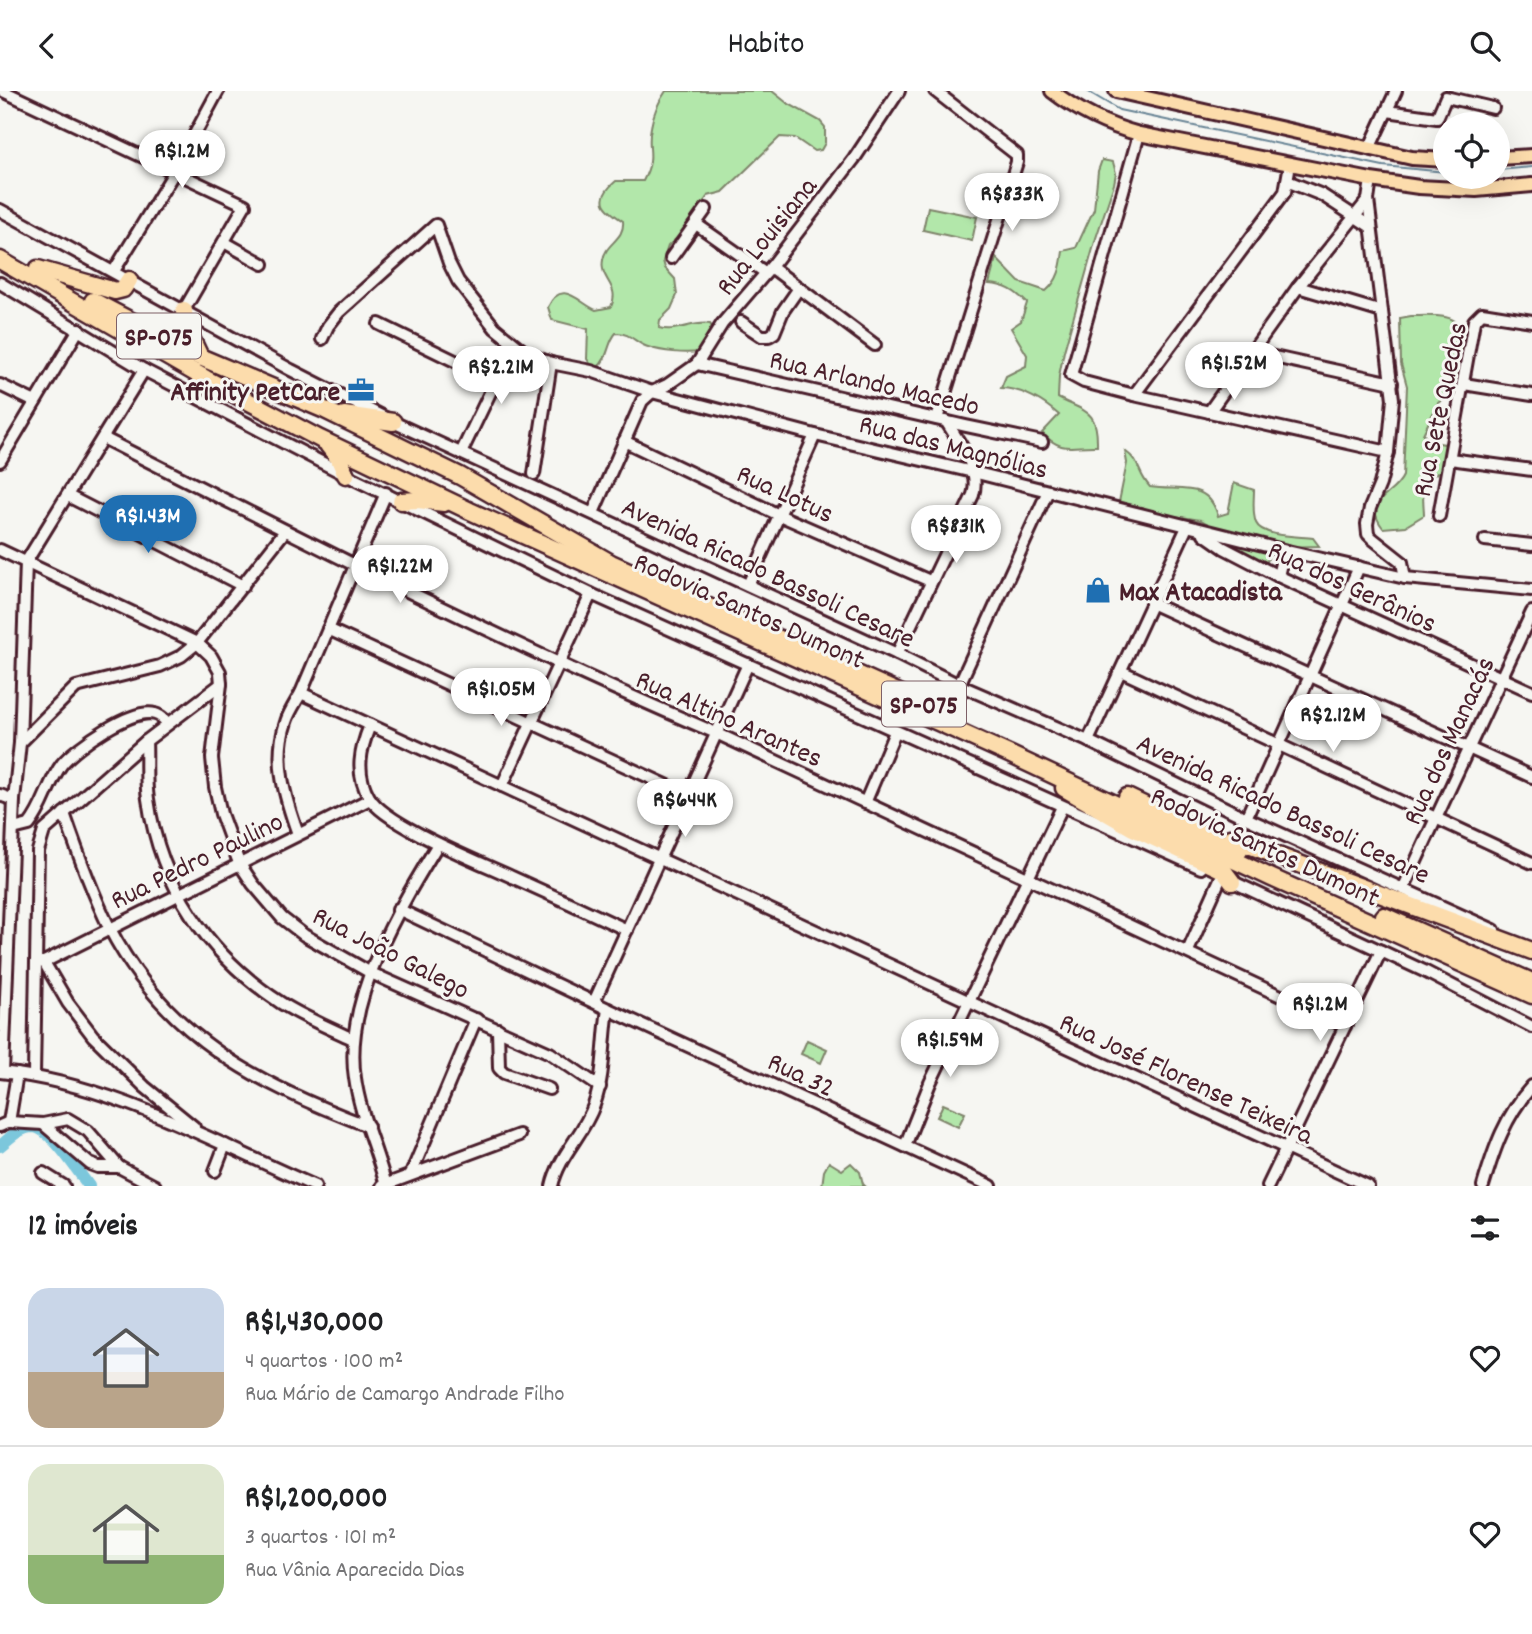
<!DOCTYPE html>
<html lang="pt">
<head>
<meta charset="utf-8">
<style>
  body { margin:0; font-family:Dekko,sans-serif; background:#f6f6f6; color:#202124; height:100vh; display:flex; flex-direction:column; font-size:26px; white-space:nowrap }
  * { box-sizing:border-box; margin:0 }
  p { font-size:23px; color:#757577 }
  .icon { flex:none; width:38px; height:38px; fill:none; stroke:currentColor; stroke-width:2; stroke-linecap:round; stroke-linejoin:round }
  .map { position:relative; height:1095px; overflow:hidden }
  .panel { display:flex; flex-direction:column; background:#fff; flex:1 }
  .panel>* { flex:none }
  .buttons { position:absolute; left:1433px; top:21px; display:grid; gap:14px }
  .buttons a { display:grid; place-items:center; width:77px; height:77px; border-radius:50%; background:#fff; box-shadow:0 7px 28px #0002; font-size:35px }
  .price { position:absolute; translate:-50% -60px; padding:0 16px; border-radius:24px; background:#fff; color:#222; font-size:23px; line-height:46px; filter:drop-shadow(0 2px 4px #0008) }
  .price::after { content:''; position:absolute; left:50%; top:42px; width:21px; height:16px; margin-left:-10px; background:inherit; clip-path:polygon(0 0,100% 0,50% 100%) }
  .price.on { background:#1f6fb2; color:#fff }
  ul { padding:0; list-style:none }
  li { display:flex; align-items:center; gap:21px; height:175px; padding:0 28px }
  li+li { border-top:2px solid #e0e0e0 }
  li span { display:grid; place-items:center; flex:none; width:196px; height:140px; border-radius:21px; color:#555 }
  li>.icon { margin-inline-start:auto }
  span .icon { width:84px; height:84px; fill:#fffc; stroke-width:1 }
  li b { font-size:30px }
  h2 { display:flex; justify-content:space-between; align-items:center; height:84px; padding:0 28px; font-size:30px }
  header { display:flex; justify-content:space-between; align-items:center; height:91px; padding:0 28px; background:#fff; font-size:32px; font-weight:600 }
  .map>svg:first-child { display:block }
  .green { fill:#b2e7aa; stroke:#7e836a; stroke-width:2 }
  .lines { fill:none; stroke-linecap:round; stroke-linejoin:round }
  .stream { stroke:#688495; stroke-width:2 }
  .river { stroke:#7cc7dc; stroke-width:12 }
  .minor-casing { stroke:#4a1f2b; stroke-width:16 }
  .major-casing { stroke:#4a1f2b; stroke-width:18 }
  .highway-casing { stroke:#4a1f2b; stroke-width:21 }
  .minor { stroke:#f6f6f2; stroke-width:10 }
  .major { stroke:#fcdcac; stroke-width:12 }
  .highway { stroke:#fcdcac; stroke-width:16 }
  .labels { text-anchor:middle; stroke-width:6; stroke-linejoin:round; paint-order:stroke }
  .shield { fill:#f6f6f2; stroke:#7e6067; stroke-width:2 }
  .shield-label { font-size:26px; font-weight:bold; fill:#4a1f2b }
  .street-label { font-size:28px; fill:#4a1f2b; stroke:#f6f6f2 }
  .poi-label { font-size:28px; font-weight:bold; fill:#4a1f2b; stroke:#f6f6f2; text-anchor:end }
</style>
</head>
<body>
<header><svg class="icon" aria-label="back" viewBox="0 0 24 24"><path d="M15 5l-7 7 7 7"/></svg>Habito<svg class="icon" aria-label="search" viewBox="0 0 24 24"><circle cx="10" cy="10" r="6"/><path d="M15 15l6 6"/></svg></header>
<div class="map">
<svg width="1532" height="1095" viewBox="0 0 1532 1095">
  <rect width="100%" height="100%" fill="#f6f6f2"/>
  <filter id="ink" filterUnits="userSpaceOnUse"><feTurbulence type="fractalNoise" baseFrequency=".0143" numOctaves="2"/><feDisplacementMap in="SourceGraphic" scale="14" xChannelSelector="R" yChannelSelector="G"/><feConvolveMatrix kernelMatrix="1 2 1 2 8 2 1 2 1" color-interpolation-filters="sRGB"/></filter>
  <g filter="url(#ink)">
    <g class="green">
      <path d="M666,0h106l15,12 33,18 5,6v16l-4,7 -7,1 -19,-13 -15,-1 -57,55 -15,4 -9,12 -7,16 -24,22 -5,15 2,7 10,11 2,16 -6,14 -11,11 -1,8c18,5 34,-7 51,-4l4,6 -14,22c-16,2 -37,0 -52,-5 -13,-4 -17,-14 -32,-14 -9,10 -7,25 -18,34l-7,-2 -4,-6 1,-30 -36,-9 -4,-13c14,-29 31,-4 48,3l15,-3c10,-22 -12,-27 -8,-47 2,-17 22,-20 20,-39 -18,-12 -30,-21 -7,-40h27c14,-27 3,-30 8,-54 2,-12 8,-26 15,-36z"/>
      <path d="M1102,69l11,2 3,11 -2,11 -18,54 -32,113 -5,25 -1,22c27,14 40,11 39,48 -26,-1 -34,8 -55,-13l17,-18c-17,-15 -36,-26 -58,-27l5,-12 20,-10 1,-11 -16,-27 10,-7 6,-18c-12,-12 -21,-18 -38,-19l7,-26 23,24 27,9c13,-11 15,-24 17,-40l13,-3 18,-39 4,-38z"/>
      <polygon points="928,116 977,126 972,150 923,139"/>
      <path d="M1411,225c11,0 23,-1 34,1 30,5 16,53 11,73l-18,13 -15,31 9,8 13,2 4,10 -1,11c-6,6 -14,9 -19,14 -9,9 -5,25 -5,36l-18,11 -23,2c-22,-29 11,-31 20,-52l4,-90 -6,-22 -1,-46z"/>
      <path d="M1125,360c16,11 12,22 25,36 29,5 58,-7 68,29l10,-3 6,-30 20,7c0,10 -2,23 2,33 6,14 43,13 57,15l6,8 -39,1 -60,-16 -19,-11 -27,-4 -55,-14 8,-39z"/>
      <polygon points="1226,452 1271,460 1266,473"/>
      <polygon points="807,949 827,958 821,972 801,963"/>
      <polygon points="943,1013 965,1022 958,1036 937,1026"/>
      <polygon points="829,1071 842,1079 851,1072 860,1081 863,1093 865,1095 822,1095 824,1080"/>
    </g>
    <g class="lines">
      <g class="stream">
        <polyline points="1087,0 1119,19 1383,75 1446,81"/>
        <polyline points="1498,79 1532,76"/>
      </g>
      <path class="river" d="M0,1055c9,-7 20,-19 33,-19 18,1 45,45 56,59"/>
      <g class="minor-casing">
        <g id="minor">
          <polyline points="3,0 245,114 184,219"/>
          <polyline points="935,0 1017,64 1017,71 937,328"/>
          <polyline points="1387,20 1437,27 1446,6 1493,17"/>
          <polyline points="1139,43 1071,284 1084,291 1134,304 1388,361"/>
          <polyline points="1369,58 1396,0"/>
          <polyline points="1371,89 1368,109 1393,308 1388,361 1380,393 1370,417 1367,433 1368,443 1373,448 1402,471 1405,487"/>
          <polyline points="1287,90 1322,104 1371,136"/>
          <polyline points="0,119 291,279 393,331 897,563 959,594 1088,650 1246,727 1494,839"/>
          <polyline points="696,133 766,182"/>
          <polyline points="224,151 263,173"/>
          <polyline points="671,167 706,118"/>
          <polyline points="771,176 875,254"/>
          <polyline points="114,180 175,80 218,0"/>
          <polyline points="0,192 144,279 346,384 591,503 1201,777"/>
          <polyline points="1298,196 1382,221"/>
          <polyline points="741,231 762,245 769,245 774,242 783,220 799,197"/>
          <polyline points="379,233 496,290"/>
          <polyline points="322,248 328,235 339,221 436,134 449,172 458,190 495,237 527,263 551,272 591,280 652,301 815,344 973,381 1287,460 1405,487 1532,499"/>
          <polyline points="1251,261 1392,292"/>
          <polyline points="697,273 966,335 1042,351"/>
          <polyline points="1464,293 1532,304"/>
          <polyline points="0,294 35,311"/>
          <polyline points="1134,304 1285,101 1290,73"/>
          <polyline points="1209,321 1298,196 1368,109"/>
          <path d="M103,347c202,103 404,206 613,295l629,293"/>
          <polyline points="624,350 779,424 930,490"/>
          <polyline points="461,362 513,254"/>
          <polyline points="1450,368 1532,379"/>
          <polyline points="0,370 79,238"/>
          <polyline points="534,383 551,272"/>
          <polyline points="68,405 243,495"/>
          <polyline points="593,422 642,310 652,301 667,294 697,273 722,233 771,176 854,68 899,0"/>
          <polyline points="1439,425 1474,230 1482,222 1532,230"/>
          <polyline points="1204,443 1224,457 1278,485 1532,601"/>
          <polyline points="1485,449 1532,454"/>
          <polyline points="0,459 197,552 211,565 220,581 221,593 212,667 215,696 221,723 239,772 253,793 282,827 304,844 371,882 550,962 600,996"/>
          <polyline points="1278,485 1282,468 1287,460"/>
          <polyline points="748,494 815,344"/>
          <polyline points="1151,512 1532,686"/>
          <polyline points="328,538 688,704"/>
          <path d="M897,563l76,-159c8,-26 -14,-52 -27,-74"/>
          <polyline points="1121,580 1532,772"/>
          <polyline points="959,594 1048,400"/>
          <polyline points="301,602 1368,1095"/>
          <path d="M370,634c-10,25 -15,48 -1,72 16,28 113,66 145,81 38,17 75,34 113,52"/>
          <path d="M146,650c1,19 -1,39 2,58 12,87 61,157 133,204 22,14 48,25 72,36"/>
          <polyline points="1088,650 1187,436"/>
          <polyline points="20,652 76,596 160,575 181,565 197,552 285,440"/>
          <polyline points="502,695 591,503"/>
          <polyline points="0,704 14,709"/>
          <polyline points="865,712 895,641"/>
          <path d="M64,722c13,38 27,77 45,114 56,110 149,157 259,199"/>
          <polyline points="1246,727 1359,476"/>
          <path d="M13,738l16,-4c15,-18 19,-43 33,-61 14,-17 71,-57 93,-50 5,1 10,6 13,9"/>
          <path d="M298,743c-13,-36 -25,-74 -12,-112 3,-10 10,-20 15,-29l85,-200"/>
          <polyline points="1229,789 1424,880 1532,936"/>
          <polyline points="1404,796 1532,521"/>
          <polyline points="398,818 608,918 991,1095"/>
          <polyline points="1188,860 1221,786"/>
          <polyline points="38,871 44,871 68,912 93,945 145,996 194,1036"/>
          <polyline points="44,871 370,708"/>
          <polyline points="594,911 748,573"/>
          <polyline points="498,938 499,977 504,982 549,998"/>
          <path d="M0,981c112,11 213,70 315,114"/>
          <polyline points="3,981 14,709 20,652 26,471 144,279"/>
          <polyline points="34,984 38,760 44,740 146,650 221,593"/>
          <polyline points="9,1031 17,983"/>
          <polyline points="43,1033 90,1073 98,1076 119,1076"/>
          <polyline points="0,1035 9,1031 43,1033 68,1028 88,1040 119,1076 155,1095"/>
          <polyline points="905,1055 930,992 1062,716"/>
          <polyline points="215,1080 225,1054"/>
          <polyline points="43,1082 64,1095"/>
          <polyline points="411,1083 476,928"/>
          <polyline points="382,1095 519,1044"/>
          <path d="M386,1095c-9,-36 -26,-71 -31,-108 -12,-78 44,-170 83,-234"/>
          <path d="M552,1095c7,-31 32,-52 42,-81 11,-31 9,-64 14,-96"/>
          <polyline points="1268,1095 1381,860"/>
          <path d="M1483,1095c11,-37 22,-70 49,-100"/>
        </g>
      </g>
      <g class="major-casing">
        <g id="major">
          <path d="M1052,0c27,21 54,34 87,43l232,46 48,7 57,3 56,-5"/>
          <polyline points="1116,0 1412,67 1446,69"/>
          <polyline points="1498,67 1532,65"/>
        </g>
      </g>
      <g class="highway-casing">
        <g id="highway">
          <polyline points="0,169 206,288 320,348 470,420 1011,664 1272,787 1532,904"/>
          <polyline points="38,178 115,200 123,198 129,189"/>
          <polyline points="93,210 200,266 325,319 460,385 611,472 906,605"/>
          <polyline points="184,219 185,234 200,266"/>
          <polyline points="344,324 393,331"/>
          <polyline points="328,354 339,368 346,384"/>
          <polyline points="401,410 418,409 444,412"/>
          <polyline points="1064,697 1133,737 1223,779 1232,791"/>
          <polyline points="1127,706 1239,760"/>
          <polyline points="1230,747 1532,860"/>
          <polyline points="1384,825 1532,891"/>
        </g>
      </g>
      <use href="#minor" class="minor"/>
      <use href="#major" class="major"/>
      <use href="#highway" class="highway"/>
    </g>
  </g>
  <defs>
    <g id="office-bare" transform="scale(2.1)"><path d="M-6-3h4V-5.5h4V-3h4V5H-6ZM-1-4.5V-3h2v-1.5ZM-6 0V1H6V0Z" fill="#1f6fb2" stroke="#f6f6f2" stroke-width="2.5" paint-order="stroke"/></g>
    <g id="shop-bare" transform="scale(2.1)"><path d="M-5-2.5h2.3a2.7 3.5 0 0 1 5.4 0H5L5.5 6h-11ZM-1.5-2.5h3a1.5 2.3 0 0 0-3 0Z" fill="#1f6fb2" stroke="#f6f6f2" stroke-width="2.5" paint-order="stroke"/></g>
  </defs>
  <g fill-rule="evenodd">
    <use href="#office-bare" x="361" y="299"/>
    <use href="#shop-bare" x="1098" y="499"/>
  </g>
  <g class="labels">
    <g class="shield">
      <rect x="117" y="222.5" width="84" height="45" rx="5"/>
      <rect x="882" y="590.5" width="84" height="45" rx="5"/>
    </g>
    <g class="shield-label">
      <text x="159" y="254">SP-075</text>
      <text x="924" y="622">SP-075</text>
    </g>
    <g class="street-label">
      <text transform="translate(765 144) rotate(-51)" y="10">Rua Louisiana</text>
      <text transform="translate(875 290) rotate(13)" y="10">Rua Arlando Macedo</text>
      <text transform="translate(1438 318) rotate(-78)" y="10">Rua Sete Quedas</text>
      <text transform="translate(954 354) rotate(14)" y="10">Rua das Magnólias</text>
      <text transform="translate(786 401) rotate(25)" y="10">Rua Lotus</text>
      <text transform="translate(769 480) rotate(25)" y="10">Avenida Ricado Bassoli Cesare</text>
      <text transform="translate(1353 494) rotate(25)" y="10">Rua dos Gerânios</text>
      <text transform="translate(750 518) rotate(24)" y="10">Rodovia Santos Dumont</text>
      <text transform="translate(730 626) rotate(24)" y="10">Rua Altino Arantes</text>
      <text transform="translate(1447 649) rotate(-65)" y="10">Rua dos Manacás</text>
      <text transform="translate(1284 716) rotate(25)" y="10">Avenida Ricado Bassoli Cesare</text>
      <text transform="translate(1266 754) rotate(25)" y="10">Rodovia Santos Dumont</text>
      <text transform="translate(196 768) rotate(-26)" y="10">Rua Pedro Paulino</text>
      <text transform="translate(392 860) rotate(27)" y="10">Rua João Galego</text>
      <text transform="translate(802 982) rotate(25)" y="10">Rua 32</text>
      <text transform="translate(1187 986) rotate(25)" y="10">Rua José Florense Teixeira</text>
    </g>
    <g class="poi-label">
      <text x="340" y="309">Affinity PetCare</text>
      <text x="1119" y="509" text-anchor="start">Max Atacadista</text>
    </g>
  </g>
</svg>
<div class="buttons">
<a><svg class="icon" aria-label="locate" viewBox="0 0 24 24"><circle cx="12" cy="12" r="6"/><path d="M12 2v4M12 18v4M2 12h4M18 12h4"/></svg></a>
</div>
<b class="price" style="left:182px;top:99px">R$1.2M</b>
<b class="price" style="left:1012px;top:142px">R$833K</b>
<b class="price" style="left:1234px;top:311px">R$1.52M</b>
<b class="price" style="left:501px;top:315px">R$2.21M</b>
<b class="price on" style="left:148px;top:464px">R$1.43M</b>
<b class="price" style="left:956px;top:474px">R$831K</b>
<b class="price" style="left:400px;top:514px">R$1.22M</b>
<b class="price" style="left:501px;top:637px">R$1.05M</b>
<b class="price" style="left:1333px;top:663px">R$2.12M</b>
<b class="price" style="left:685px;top:748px">R$644K</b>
<b class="price" style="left:1320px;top:952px">R$1.2M</b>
<b class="price" style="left:950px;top:988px">R$1.59M</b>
</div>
<section class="panel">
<h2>12 imóveis<svg class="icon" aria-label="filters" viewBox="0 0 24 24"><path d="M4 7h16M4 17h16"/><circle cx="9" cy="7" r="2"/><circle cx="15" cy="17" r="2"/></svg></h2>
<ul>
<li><span style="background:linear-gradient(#c9d6e8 60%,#b9a48a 0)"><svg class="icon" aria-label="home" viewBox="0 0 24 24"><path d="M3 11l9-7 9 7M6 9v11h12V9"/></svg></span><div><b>R$1,430,000</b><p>4 quartos · 100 m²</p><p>Rua Mário de Camargo Andrade Filho</p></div><svg class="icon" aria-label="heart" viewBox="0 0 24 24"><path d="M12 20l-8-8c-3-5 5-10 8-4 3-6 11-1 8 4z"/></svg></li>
<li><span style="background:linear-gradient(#dfe7d0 65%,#8fb573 0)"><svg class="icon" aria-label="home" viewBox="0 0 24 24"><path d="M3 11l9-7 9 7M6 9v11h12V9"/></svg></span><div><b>R$1,200,000</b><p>3 quartos · 101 m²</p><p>Rua Vânia Aparecida Dias</p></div><svg class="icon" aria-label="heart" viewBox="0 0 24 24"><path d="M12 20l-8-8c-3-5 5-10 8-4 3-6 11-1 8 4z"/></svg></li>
</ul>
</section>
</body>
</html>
